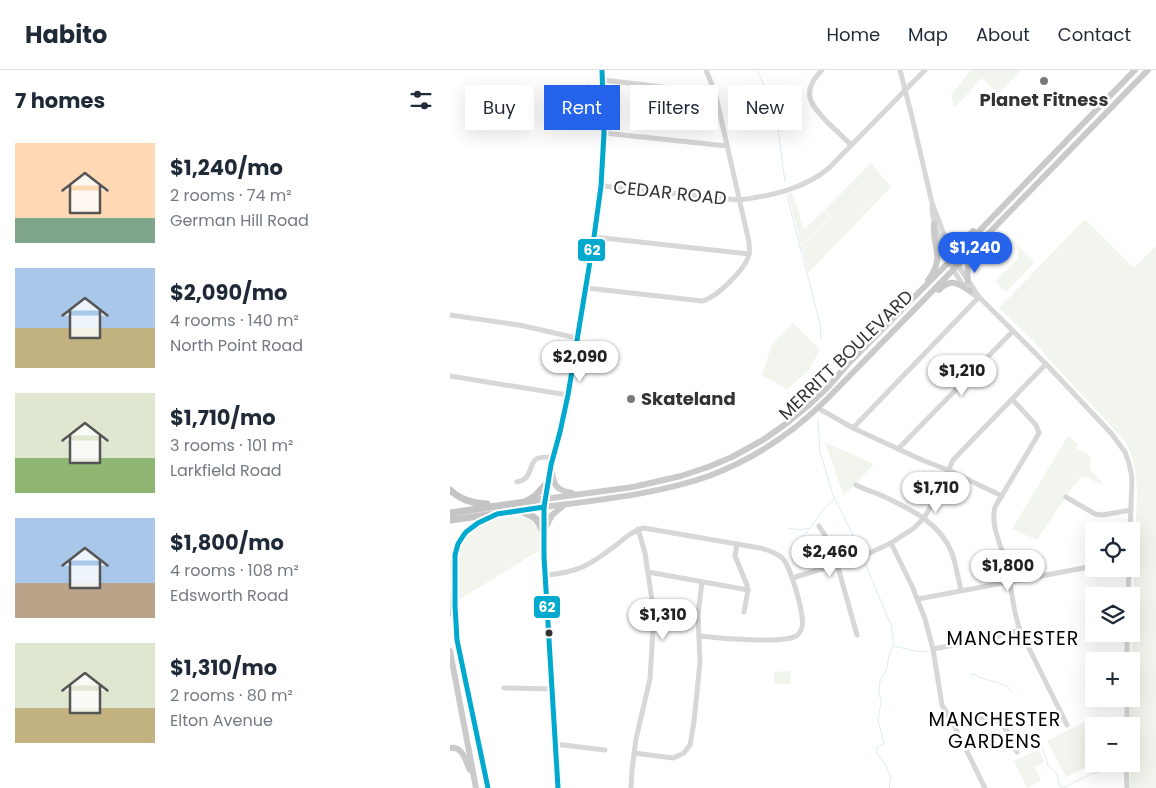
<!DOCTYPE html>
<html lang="en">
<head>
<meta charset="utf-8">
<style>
  body { margin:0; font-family:Poppins,sans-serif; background:#f2f2f3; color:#1f2937; height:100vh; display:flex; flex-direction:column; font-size:19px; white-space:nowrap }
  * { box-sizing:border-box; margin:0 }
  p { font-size:16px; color:#747a83 }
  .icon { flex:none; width:28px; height:28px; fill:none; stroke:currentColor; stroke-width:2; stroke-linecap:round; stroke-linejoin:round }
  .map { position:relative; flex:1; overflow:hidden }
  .details { display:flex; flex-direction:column; background:#fff; width:450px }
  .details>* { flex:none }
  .hud { position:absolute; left:15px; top:15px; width:475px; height:45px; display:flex; gap:10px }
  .tools { position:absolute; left:635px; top:452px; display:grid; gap:10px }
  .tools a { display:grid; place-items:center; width:55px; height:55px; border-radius:0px; background:#fff; box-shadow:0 5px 20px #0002; font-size:25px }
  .price { position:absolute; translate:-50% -42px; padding:0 11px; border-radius:18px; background:#fff; color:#222; font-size:16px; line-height:32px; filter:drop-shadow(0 1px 2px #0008) }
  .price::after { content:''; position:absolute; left:50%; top:30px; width:15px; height:11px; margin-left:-8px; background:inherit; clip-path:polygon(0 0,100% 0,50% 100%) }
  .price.selected { background:#2563eb; color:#fff }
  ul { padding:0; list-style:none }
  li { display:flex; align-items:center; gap:15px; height:125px; padding:0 15px }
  li span { display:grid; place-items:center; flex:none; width:140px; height:100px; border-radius:0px; color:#555 }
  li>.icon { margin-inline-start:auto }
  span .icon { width:60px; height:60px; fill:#fffc; stroke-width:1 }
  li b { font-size:21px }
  h2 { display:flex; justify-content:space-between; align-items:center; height:60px; padding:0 15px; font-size:21px }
  .pill { padding:0 18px; border-radius:0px; background:#fff; box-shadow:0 5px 20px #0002; font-size:18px; line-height:45px }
  .pill.selected { background:#2563eb; color:#fff }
  header { display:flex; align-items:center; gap:30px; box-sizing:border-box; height:70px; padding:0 25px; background:#fff; border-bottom:1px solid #e0e1e3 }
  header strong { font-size:24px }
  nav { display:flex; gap:28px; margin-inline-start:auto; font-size:18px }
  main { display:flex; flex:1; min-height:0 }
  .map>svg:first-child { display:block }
  .green { fill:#f1f5ed }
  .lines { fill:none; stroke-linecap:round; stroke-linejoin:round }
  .stream { stroke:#ddebf3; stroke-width:1 }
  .minor { stroke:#d7d7d7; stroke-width:5 }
  .major { stroke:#cacaca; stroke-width:6 }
  .highway { stroke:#c4c4c4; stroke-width:7 }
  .bus-1-casing { stroke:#fff; stroke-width:9 }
  .bus-1 { stroke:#00a9ce; stroke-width:5 }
  .poi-dot { fill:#7a7a7a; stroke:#fff; stroke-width:2 }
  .bus-dot { fill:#333; stroke:#fff; stroke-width:2 }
  .labels { text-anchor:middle; stroke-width:5; stroke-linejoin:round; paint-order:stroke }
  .poi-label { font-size:18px; font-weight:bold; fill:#333; stroke:#fff }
  .street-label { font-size:18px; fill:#333; stroke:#fff }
  .neighbourhood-label { font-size:19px; letter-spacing:1px; fill:#000; stroke:#fff }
  .line-badge { stroke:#fff; stroke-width:2 }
  .badge-label { font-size:14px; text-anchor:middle; font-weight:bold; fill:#fff }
</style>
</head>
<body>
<header>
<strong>Habito</strong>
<nav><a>Home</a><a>Map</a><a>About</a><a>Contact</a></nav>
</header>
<main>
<section class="details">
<h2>7 homes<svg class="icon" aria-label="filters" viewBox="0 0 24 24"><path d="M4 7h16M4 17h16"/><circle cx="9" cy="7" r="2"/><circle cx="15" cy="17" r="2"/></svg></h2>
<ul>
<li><span style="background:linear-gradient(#ffd9b3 75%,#7fa58c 0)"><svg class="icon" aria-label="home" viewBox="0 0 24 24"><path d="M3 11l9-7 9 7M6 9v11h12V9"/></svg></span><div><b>$1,240/mo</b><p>2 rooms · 74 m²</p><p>German Hill Road</p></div></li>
<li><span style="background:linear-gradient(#a9c7e8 60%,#c2b280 0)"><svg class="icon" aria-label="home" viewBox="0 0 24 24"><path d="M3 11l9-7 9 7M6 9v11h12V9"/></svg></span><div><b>$2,090/mo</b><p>4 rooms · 140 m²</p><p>North Point Road</p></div></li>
<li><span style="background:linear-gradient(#dfe7d0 65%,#8fb573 0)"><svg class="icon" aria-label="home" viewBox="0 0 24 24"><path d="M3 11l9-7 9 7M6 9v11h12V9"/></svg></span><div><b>$1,710/mo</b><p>3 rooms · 101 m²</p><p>Larkfield Road</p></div></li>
<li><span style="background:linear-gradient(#a9c7e8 65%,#b9a48a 0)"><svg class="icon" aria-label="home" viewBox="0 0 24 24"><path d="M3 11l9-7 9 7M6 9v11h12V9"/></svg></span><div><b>$1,800/mo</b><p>4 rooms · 108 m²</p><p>Edsworth Road</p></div></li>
<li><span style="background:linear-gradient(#dfe7d0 65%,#c2b280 0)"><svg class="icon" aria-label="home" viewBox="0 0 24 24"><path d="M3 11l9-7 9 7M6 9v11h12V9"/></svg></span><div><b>$1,310/mo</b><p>2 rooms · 80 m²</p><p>Elton Avenue</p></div></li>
</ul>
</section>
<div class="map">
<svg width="706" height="718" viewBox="0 0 706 718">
  <rect width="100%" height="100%" fill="#fff"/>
  <g class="green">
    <polygon points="521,0 571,0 550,22 547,23 532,8 504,38 501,25"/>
    <path d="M138,14c9,2 7,13 8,21l-2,2 -2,-9h-4l-1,-4h-18l1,-3z"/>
    <polygon points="421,93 441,117 358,203 351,176 380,148 376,139"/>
    <polygon points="342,122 354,159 375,140 379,148 351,175 338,124"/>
    <path d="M635,149l49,49 22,-22v542h-26l1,-62h-1l7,-234c-1,-19 -3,-35 -12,-51l-77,-83 -14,-17 -35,-33z"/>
    <polygon points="559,167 583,190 583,194 556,222 546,212 546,210 569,188 567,176 558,168"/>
    <polygon points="343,253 370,280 358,301 337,319 312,305 322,274"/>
    <polygon points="618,366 628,374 626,378 641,387 640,390 640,399 652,412 651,415 641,409 632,407 624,415 587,470 562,459"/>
    <polygon points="375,372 424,394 394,426"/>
    <polygon points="76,446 82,447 90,457 90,480 7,531 7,483 14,466 31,452 46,449"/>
    <polygon points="340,601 340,614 324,614 324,602"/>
    <polygon points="669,648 669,656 644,656 644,693 616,707 597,671 640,649"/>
    <polygon points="588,680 594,692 585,697 591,711 577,718 564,691"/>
  </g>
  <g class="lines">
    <g class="stream">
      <polyline points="307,0 325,37 335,112"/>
      <polyline points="337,126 370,254 371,269"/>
      <polyline points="372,302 373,313"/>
      <polyline points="368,349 370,382 383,425 411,482"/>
      <polyline points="339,458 350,460 360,458"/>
      <path d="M352,471v-4c12,-10 19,-30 32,-37"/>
      <path d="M415,493l26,62 3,19 -5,11 -2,13 -7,13 -1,11 2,10 -3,18 6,23v2h-3l-5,3c1,8 5,10 9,16 3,5 3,9 6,13l-2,10 1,1"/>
      <polyline points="444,576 465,581 479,582"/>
      <polyline points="520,604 527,605 528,607 555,615 558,617 562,623"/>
      <path d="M588,672c6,7 8,16 10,24 4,2 8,7 10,11 1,5 0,7 3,10h4l26,-13 12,-3 14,-7"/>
    </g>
    <g class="minor">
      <path d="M372,0c-22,22 -12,34 6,53 8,7 16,15 23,22"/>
      <polyline points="450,0 462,47 482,133 503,188 529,227 596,294 661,363 675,382 679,393 682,408 680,461"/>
      <polyline points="153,10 246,21 265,22"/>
      <polyline points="154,63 277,76"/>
      <path d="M151,116l138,14c32,-4 65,-11 90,-32l96,-98"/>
      <path d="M482,137c0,22 25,82 46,90"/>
      <polyline points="144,167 299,184"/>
      <path d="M137,218l115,13c14,-3 45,-33 47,-47 1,-4 0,-9 0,-12l-34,-150 -9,-22"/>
      <polyline points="0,245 69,255 127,268"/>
      <polyline points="0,306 118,325"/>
      <path d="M562,329l24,26 3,8 -4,7 -40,67c-5,20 7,39 11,57 6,22 6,45 14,66l47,95"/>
      <polyline points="368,338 403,358 472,390 498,400 552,426"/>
      <polyline points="403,358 529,227"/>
      <polyline points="448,379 563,261"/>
      <path d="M67,412c22,-4 5,-30 35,-24"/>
      <path d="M406,415c9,5 19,7 29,12 27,13 55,26 67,56 4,12 6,25 9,37"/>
      <polyline points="616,427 645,444 652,445 681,440"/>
      <polyline points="369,456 379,472 384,483 407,565"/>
      <polyline points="441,473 462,516 475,549 483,579 492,635 504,655 535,718"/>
      <polyline points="287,474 285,486 297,515 298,520 294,542"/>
      <polyline points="198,502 298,520"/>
      <path d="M95,505c32,-2 45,-10 70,-29 9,-7 18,-16 29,-18l116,20c9,2 18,5 24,12 7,10 21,55 18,67 -1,4 -3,7 -6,9 -13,8 -79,2 -97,0"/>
      <polyline points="342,508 409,488 441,473 464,458 474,448 488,423 503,390 596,294"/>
      <polyline points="678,526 679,499"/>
      <polyline points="468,529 644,496"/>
      <polyline points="483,579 545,567 570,560"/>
      <polyline points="677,591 677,564"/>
      <polyline points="54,618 102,619"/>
      <polyline points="677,629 677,656"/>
      <path d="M504,655c13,-4 36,-14 48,-1 7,8 10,19 15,28"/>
      <polyline points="105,674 155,680"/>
      <polyline points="184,683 223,688 234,683 240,675 244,652 250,592 248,544 252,512"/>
      <polyline points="676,694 677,718"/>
      <polyline points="108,718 94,487 94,437 101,395 110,362 118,325 144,167 151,116 154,63 152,0"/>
      <polyline points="181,718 182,700 186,669 200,609 204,544 195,483 188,459"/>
    </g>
    <g class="major">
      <path d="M494,165c13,8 19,7 29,-4"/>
      <path d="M478,210c18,-23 4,-32 6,-56"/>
      <path d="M518,212c-2,-17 0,-19 10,-33"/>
      <path d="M489,220c12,-12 19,-7 31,1"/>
      <path d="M101,395c2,17 2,25 21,28"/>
      <polyline points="95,429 183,417 231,406 258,397 282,387 313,370 337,353 358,336 378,317 398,294 503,188 685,0"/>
      <path d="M94,437c55,-7 114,-13 165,-31 45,-17 85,-44 118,-77l321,-329"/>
      <polyline points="93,462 102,445 113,436"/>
      <polyline points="0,526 3,545"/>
      <polyline points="7,567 38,718"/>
      <polyline points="0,581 26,718"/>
      <path d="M0,678c13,-2 15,12 20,22"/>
    </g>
    <g class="highway">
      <path d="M0,420c11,10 22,13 37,14"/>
      <polyline points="77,431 85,426 97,413"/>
      <path d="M73,442c13,5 15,7 20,20"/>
      <polyline points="0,443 95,429"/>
      <polyline points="0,450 94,437"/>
      <polyline points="7,570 5,536 4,491 6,478 10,470 16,462 28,453 47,444"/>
    </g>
    <g class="bus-1-casing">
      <g id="bus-1">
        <polyline points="38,718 7,570 5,536 5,485 8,474 13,466 16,462 28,453 47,444 94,437"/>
        <polyline points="108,718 94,487 94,437 101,395 110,362 118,325 144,167 151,116 154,63 152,0"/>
      </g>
    </g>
    <use href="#bus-1" class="bus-1"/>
  </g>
  <g class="poi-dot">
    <circle cx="594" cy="11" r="5"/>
    <circle cx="181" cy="329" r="5"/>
  </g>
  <circle class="bus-dot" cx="99" cy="563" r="4.5"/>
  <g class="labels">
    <g class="poi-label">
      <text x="594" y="36">Planet Fitness</text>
      <text x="191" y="335" text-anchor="start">Skateland</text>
    </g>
    <g class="street-label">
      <text transform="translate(220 123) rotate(6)" y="6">CEDAR ROAD</text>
      <text transform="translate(396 285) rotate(-44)" y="6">MERRITT BOULEVARD</text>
    </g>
    <g class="neighbourhood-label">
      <text x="563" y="575">MANCHESTER</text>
      <text x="545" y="656">MANCHESTER<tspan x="545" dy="22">GARDENS</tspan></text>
    </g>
  </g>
  <g class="line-badge">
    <rect x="127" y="168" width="29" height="24" rx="5" fill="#00a9ce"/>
    <rect x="83" y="525" width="28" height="24" rx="5" fill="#00a9ce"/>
  </g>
  <g class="badge-label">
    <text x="142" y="185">62</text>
    <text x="97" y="542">62</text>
  </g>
</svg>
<div class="tools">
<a><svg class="icon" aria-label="locate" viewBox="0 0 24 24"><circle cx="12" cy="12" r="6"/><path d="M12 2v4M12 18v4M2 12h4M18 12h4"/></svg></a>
<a><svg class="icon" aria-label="layers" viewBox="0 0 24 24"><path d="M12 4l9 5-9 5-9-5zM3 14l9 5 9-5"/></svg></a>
<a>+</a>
<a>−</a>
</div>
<b class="price selected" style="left:525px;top:204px">$1,240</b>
<b class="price" style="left:130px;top:313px">$2,090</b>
<b class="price" style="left:512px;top:327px">$1,210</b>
<b class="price" style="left:486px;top:444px">$1,710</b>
<b class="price" style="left:380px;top:508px">$2,460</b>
<b class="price" style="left:558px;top:522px">$1,800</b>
<b class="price" style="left:213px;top:571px">$1,310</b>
<div class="hud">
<a class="pill">Buy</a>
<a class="pill selected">Rent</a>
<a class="pill">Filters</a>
<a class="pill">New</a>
</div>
</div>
</main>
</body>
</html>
